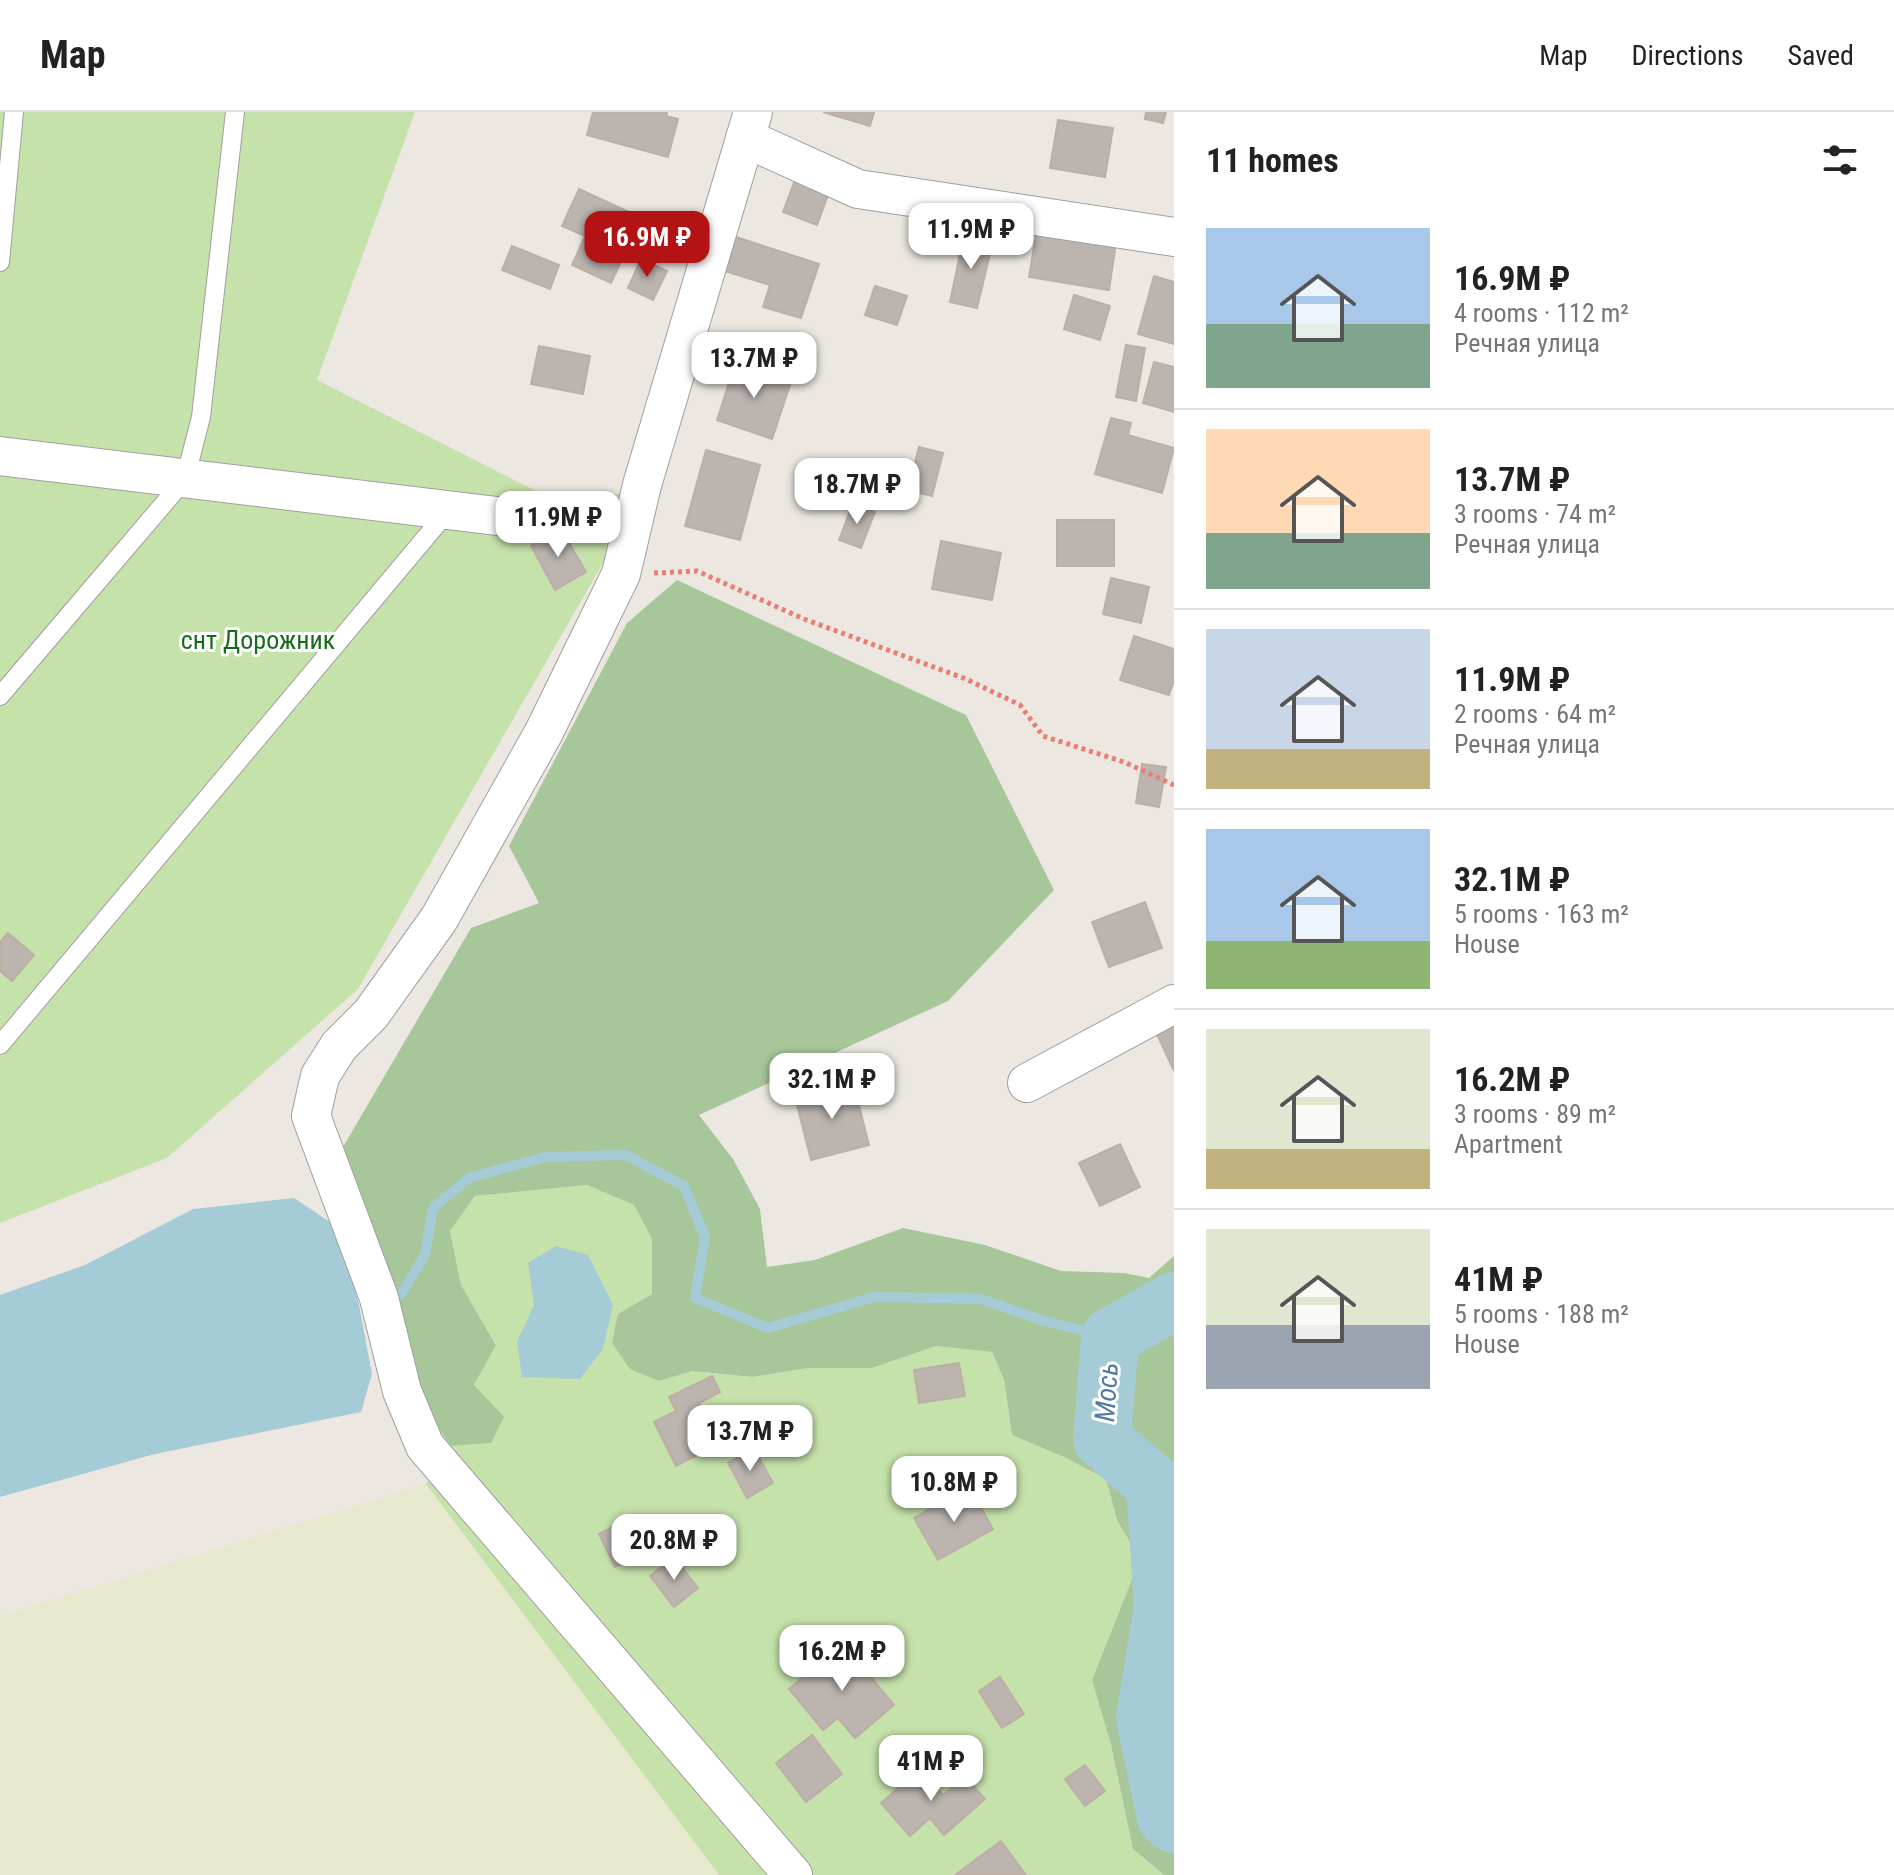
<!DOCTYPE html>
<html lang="en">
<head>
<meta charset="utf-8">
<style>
  body { margin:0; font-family:"Roboto Condensed",sans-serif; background:#f6f6f6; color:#222; height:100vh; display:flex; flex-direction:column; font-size:30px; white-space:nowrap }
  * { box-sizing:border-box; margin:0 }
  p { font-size:26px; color:#767676 }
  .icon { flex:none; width:44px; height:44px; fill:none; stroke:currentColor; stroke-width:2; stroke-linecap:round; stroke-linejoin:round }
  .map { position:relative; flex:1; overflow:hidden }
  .side { display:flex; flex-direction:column; background:#fff; width:720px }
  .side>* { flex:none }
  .price { position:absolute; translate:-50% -68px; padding:0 18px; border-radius:16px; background:#fff; color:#222; font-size:26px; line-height:52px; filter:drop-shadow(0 2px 4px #0008) }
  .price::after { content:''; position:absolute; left:50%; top:48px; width:24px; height:18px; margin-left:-12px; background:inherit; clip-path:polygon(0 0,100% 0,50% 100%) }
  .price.active { background:#b31314; color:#fff }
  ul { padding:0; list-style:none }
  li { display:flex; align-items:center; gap:24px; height:200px; padding:0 32px }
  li+li { border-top:2px solid #e0e0e0 }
  li span { display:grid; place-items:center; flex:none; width:224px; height:160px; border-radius:0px; color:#555 }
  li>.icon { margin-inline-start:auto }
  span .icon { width:96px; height:96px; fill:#fffc; stroke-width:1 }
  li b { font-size:34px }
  h2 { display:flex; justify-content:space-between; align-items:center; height:96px; padding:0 32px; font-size:34px }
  header { display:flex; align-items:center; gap:48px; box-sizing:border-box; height:112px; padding:0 40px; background:#fff; border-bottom:2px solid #e0e0e0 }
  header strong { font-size:38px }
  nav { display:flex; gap:44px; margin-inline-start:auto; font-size:28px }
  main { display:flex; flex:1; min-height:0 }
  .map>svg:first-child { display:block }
  .farmland { fill:#e7e9ce }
  .grass { fill:#c6e2ab }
  .forest { fill:#a7c79a }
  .water { fill:#a5cbd6 }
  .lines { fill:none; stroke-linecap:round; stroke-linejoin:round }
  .stream { stroke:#a5cbd6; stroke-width:10 }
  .river { stroke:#a5cbd6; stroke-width:58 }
  .building { fill:#bbb4af; stroke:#bcafa5; stroke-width:2 }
  .lane-casing { stroke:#9f9f9f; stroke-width:20 }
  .street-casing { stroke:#9f9f9f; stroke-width:40 }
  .path { stroke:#eb7e73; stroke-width:5; stroke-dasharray:4 4; stroke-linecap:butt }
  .lane { stroke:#fff; stroke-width:18 }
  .street { stroke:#fff; stroke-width:38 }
  .labels { text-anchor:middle; stroke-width:6; stroke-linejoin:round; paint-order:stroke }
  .park-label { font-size:26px; fill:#156d1c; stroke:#fff }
  .water-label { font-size:28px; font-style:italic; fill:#527aa0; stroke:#fff }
</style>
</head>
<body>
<header>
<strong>Map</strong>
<nav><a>Map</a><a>Directions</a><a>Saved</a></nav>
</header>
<main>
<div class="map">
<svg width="1174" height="1763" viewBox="0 0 1174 1763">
  <rect width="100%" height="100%" fill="#ece8e1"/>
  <polygon class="farmland" points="426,1372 719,1763 0,1763 0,1504"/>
  <g class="grass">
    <polygon points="0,0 415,0 317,268 542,382 622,382 611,437 358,877 167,1046 0,1111"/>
    <polygon points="587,1073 634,1093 652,1127 652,1182 618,1202 658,1269 692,1259 753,1265 808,1256 872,1256 936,1234 992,1240 1004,1268 1012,1323 1064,1345 1106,1367 1117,1408 1140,1447 1092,1568 1111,1633 1133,1737 1164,1763 719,1763 426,1372 451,1334 491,1331 474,1273 496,1232 461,1173 450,1119 475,1084"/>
  </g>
  <polygon class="forest" points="677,468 966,603 1054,778 948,889 699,1003 733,1047 760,1097 767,1155 815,1148 903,1116 985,1133 1061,1159 1124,1161 1149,1166 1174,1144 1174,1763 1164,1763 1133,1737 1111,1633 1092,1568 1140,1447 1117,1408 1106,1367 1064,1345 1012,1323 1004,1268 992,1240 936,1234 872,1256 808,1256 753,1265 692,1259 659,1269 630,1257 612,1231 618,1202 652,1182 652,1127 634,1093 587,1073 475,1084 450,1119 461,1173 496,1233 474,1273 504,1305 491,1331 451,1334 428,1302 347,1068 343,1035 471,816 539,791 509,734 627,511"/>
  <g class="water">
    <polygon points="294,1086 339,1116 359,1193 372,1262 361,1300 155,1342 0,1385 0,1183 85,1153 193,1097"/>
    <polygon points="556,1134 588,1143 613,1193 603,1237 580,1267 522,1265 517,1230 534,1193 528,1151"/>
  </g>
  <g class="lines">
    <polyline class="stream" points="401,1182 425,1143 433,1096 469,1066 545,1045 626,1043 684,1074 705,1125 695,1186 768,1216 874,1185 981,1187 1044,1209 1110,1225"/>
    <polyline class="river" points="1174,1189 1110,1225 1102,1327 1155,1373 1163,1494 1145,1606 1166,1705 1174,1712"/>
  </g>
  <g class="building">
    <polygon points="593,0 667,0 666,4 678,7 668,45 587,23"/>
    <polygon points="823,0 874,0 870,14"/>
    <polygon points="1146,0 1166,0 1163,11 1145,7"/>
    <polygon points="1058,8 1113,16 1105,65 1050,56"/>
    <polygon points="798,60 832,72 817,113 783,100"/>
    <polygon points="579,77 642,106 611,171 572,153 585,124 562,114"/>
    <polygon points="1038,111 1117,124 1109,178 1029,165"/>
    <polygon points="964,123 993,130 977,196 950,190"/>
    <polygon points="736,125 819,152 801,206 763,195 770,173 725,159"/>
    <polygon points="512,134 559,153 550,177 502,158"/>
    <polygon points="641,147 667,159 653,188 628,176"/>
    <polygon points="1154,164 1174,170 1174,232 1138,222"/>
    <polygon points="875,174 907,184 897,213 865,203"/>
    <polygon points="1074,183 1110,194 1100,228 1064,217"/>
    <polygon points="1126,233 1145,236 1136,289 1116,285"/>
    <polygon points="539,234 590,244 583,282 531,272"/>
    <polygon points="736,249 792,267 772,327 717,308"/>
    <polygon points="1154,250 1174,255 1174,300 1143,291"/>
    <polygon points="1111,306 1131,311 1128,323 1174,336 1162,381 1095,362"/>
    <polygon points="919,335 943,341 932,384 908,378"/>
    <polygon points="706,338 760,353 740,428 685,414"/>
    <polygon points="853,391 875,400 861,436 839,428"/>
    <rect x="1057" y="408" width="57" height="46"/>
    <polygon points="561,417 586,460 555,478 531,434"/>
    <polygon points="941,429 1001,441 992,488 932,477"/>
    <polygon points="1111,466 1149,475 1141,511 1103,502"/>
    <polygon points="1134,524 1174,537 1174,568 1169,583 1120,568"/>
    <polygon points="1142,652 1166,655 1159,695 1136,691"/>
    <polygon points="1145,790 1162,836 1109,855 1092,810"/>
    <polygon points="8,821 34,843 12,869 0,859 0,830"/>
    <polygon points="1174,911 1174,959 1156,920"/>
    <polygon points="853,970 869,1033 811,1048 795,985"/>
    <polygon points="1120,1032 1140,1075 1100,1094 1079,1051"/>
    <polygon points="959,1251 965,1284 919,1291 914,1258"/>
    <polygon points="712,1264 720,1280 699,1291 719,1332 676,1354 654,1310 676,1299 669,1285"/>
    <polygon points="754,1337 773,1371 747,1386 728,1351"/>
    <polygon points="969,1375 993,1417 938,1448 914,1406"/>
    <polygon points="630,1406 647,1440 615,1455 599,1422"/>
    <polygon points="674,1445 698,1476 674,1495 650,1464"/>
    <polygon points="843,1532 894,1593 855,1626 838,1606 823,1618 789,1577"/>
    <polygon points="1000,1565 1024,1602 1002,1616 979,1579"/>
    <polygon points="812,1623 842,1662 806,1690 776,1651"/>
    <polygon points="1085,1653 1105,1679 1085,1694 1065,1667"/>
    <polygon points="921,1656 943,1683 965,1665 985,1687 944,1723 930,1706 910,1724 881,1691"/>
    <polygon points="1001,1729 1026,1763 955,1763"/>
  </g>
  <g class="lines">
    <g class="lane-casing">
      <g id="lane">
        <polyline points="0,150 14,0"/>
        <polyline points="0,584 185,367 201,305 235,0"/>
        <polyline points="0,933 448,399"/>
      </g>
    </g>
    <g class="street-casing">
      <g id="street">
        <polyline points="753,0 642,373 621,462 544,620 439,807 371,902 339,934 320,964 311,1004 379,1186 402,1279 425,1334 793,1763"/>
        <polyline points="745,26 858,77 1174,125"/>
        <polyline points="0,344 505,405"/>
        <polyline points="1027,971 1174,892"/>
      </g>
    </g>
    <polyline class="path" points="654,461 697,459 804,507 966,567 1020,593 1043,624 1124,650 1174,673"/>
    <use href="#lane" class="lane"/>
    <use href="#street" class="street"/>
  </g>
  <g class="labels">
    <g class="park-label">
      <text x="258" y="537">снт Дорожник</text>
    </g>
    <g class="water-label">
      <text transform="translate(1106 1280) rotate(-86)" y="10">Мось</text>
    </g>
  </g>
</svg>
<b class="price" style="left:971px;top:159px">11.9M ₽</b>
<b class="price active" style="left:647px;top:167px">16.9M ₽</b>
<b class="price" style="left:754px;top:288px">13.7M ₽</b>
<b class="price" style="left:857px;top:414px">18.7M ₽</b>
<b class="price" style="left:558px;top:447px">11.9M ₽</b>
<b class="price" style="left:832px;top:1009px">32.1M ₽</b>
<b class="price" style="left:750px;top:1361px">13.7M ₽</b>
<b class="price" style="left:954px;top:1412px">10.8M ₽</b>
<b class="price" style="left:674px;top:1470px">20.8M ₽</b>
<b class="price" style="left:842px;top:1581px">16.2M ₽</b>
<b class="price" style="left:931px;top:1691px">41M ₽</b>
</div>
<section class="side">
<h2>11 homes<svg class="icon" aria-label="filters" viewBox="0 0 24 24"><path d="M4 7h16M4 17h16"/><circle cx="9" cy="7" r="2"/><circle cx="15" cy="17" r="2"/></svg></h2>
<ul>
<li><span style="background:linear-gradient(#a9c7e8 60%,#7fa58c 0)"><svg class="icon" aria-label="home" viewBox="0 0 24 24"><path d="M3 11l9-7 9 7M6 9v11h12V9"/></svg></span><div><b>16.9M ₽</b><p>4 rooms · 112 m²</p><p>Речная улица</p></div></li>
<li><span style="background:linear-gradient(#ffd9b3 65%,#7fa58c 0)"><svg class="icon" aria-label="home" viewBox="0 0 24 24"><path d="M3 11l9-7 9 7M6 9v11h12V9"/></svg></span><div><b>13.7M ₽</b><p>3 rooms · 74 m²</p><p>Речная улица</p></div></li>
<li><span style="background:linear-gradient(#c9d6e8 75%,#c2b280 0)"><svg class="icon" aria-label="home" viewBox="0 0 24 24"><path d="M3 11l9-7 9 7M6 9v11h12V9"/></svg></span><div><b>11.9M ₽</b><p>2 rooms · 64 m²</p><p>Речная улица</p></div></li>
<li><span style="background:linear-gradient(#a9c7e8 70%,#8fb573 0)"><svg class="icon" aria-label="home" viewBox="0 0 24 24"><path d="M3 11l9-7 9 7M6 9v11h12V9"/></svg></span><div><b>32.1M ₽</b><p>5 rooms · 163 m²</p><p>House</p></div></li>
<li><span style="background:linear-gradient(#dfe7d0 75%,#c2b280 0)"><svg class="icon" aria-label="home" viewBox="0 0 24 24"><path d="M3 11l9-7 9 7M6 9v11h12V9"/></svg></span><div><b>16.2M ₽</b><p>3 rooms · 89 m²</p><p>Apartment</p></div></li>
<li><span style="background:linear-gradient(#dfe7d0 60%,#9aa5b1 0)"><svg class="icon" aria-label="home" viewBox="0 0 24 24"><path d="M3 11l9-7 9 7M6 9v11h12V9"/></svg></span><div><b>41M ₽</b><p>5 rooms · 188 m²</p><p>House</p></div></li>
</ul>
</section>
</main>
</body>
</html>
